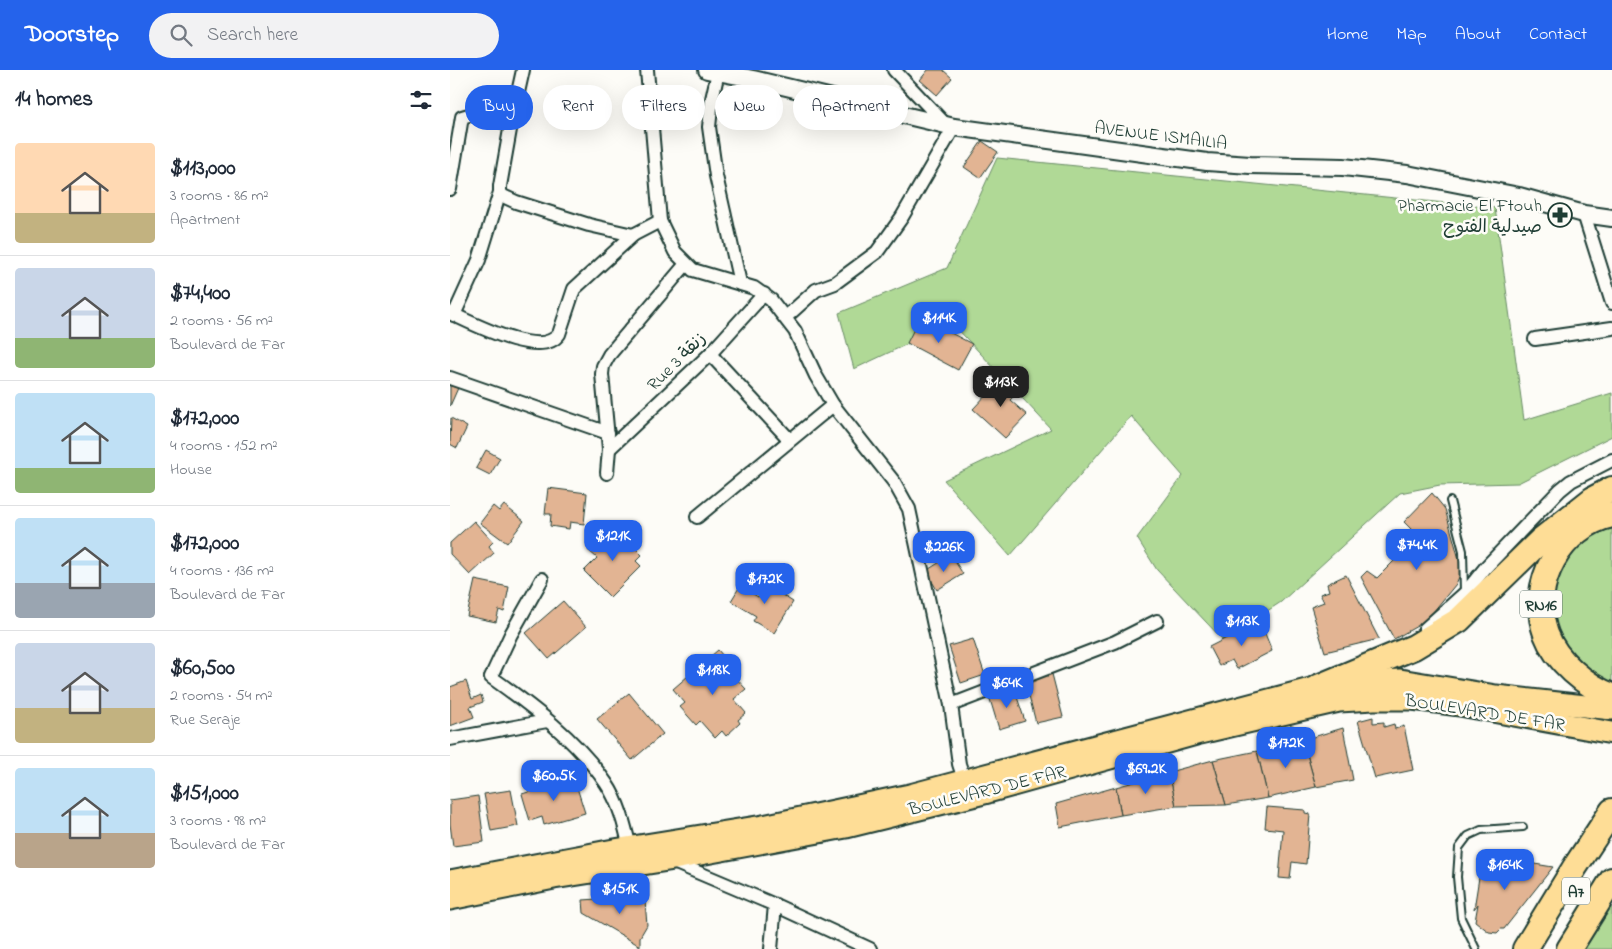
<!DOCTYPE html>
<html lang="en">
<head>
<meta charset="utf-8">
<style>
  body { margin:0; font-family:"Indie Flower","Playpen Sans Arabic",sans-serif; background:#f2f2f3; color:#1f2937; height:100vh; display:flex; flex-direction:column; font-size:19px; white-space:nowrap }
  * { box-sizing:border-box; margin:0 }
  p { font-size:16px; color:#747a83 }
  .icon { flex:none; width:28px; height:28px; fill:none; stroke:currentColor; stroke-width:2; stroke-linecap:round; stroke-linejoin:round }
  .map { position:relative; flex:1; overflow:hidden }
  .drawer { display:flex; flex-direction:column; background:#fff; width:450px }
  .drawer>* { flex:none }
  .top-card { position:absolute; left:15px; top:15px; width:475px; height:45px; display:flex; gap:10px }
  .price { position:absolute; translate:-50% -42px; padding:0 11px; border-radius:10px; background:#2563eb; color:#fff; font-size:16px; line-height:32px; filter:drop-shadow(0 1px 2px #0008) }
  .price::after { content:''; position:absolute; left:50%; top:30px; width:15px; height:11px; margin-left:-8px; background:inherit; clip-path:polygon(0 0,100% 0,50% 100%) }
  .price.on { background:#222; color:#fff }
  ul { padding:0; list-style:none }
  li { display:flex; align-items:center; gap:15px; height:125px; padding:0 15px }
  li+li { border-top:1px solid #e0e1e3 }
  li span { display:grid; place-items:center; flex:none; width:140px; height:100px; border-radius:5px; color:#555 }
  li>.icon { margin-inline-start:auto }
  span .icon { width:60px; height:60px; fill:#fffc; stroke-width:1 }
  li b { font-size:21px }
  h2 { display:flex; justify-content:space-between; align-items:center; height:60px; padding:0 15px; font-size:21px }
  .pill { padding:0 18px; border-radius:22px; background:#fff; box-shadow:0 5px 20px #0002; font-size:18px; line-height:45px }
  .pill.on { background:#2563eb; color:#fff }
  header { display:flex; align-items:center; gap:30px; box-sizing:border-box; height:70px; padding:0 25px; background:#2563eb; color:#fff }
  header strong { font-size:24px }
  nav { display:flex; gap:28px; margin-inline-start:auto; font-size:18px }
  .search { width:350px; height:45px; background:#f2f2f3; display:flex; align-items:center; gap:12px; box-sizing:border-box; padding:0 18px; border-radius:28px; color:#747a83; font-size:19px }
  main { display:flex; flex:1; min-height:0 }
  .map>svg:first-child { display:block }
  .green { fill:#b0d996; stroke:#688b65 }
  .building { fill:#e2b493; stroke:#1f3d34 }
  .lines { fill:none; stroke-linecap:round; stroke-linejoin:round }
  .service-casing { stroke:#1f3d34; stroke-width:10 }
  .minor-casing { stroke:#1f3d34; stroke-width:16 }
  .tertiary-casing { stroke:#1f3d34; stroke-width:20 }
  .trunk-casing { stroke:#1f3d34; stroke-width:25 }
  .motorway-casing { stroke:#1f3d34; stroke-width:28 }
  .service { stroke:#fdfcf7; stroke-width:6 }
  .minor { stroke:#fdfcf7; stroke-width:12 }
  .tertiary { stroke:#fdfcf7; stroke-width:16 }
  .trunk { stroke:#fedd96; stroke-width:21 }
  .motorway { stroke:#fedd96; stroke-width:24 }
  .labels { text-anchor:middle; stroke-width:5; stroke-linejoin:round; paint-order:stroke }
  .shield { fill:#fdfcf7; stroke:#62766e; stroke-width:1 }
  .shield-label { font-size:16px; font-weight:bold; fill:#1f3d34 }
  .street-label { font-size:18px; fill:#1f3d34; stroke:#fdfcf7 }
  .poi-label { font-size:18px; fill:#1f3d34; stroke:#fdfcf7; text-anchor:end }
</style>
</head>
<body>
<header>
<strong>Doorstep</strong>
<div class="search"><svg class="icon" aria-label="search" viewBox="0 0 24 24"><circle cx="10" cy="10" r="6"/><path d="M15 15l6 6"/></svg>Search here</div>
<nav><a>Home</a><a>Map</a><a>About</a><a>Contact</a></nav>
</header>
<main>
<section class="drawer">
<h2>14 homes<svg class="icon" aria-label="filters" viewBox="0 0 24 24"><path d="M4 7h16M4 17h16"/><circle cx="9" cy="7" r="2"/><circle cx="15" cy="17" r="2"/></svg></h2>
<ul>
<li><span style="background:linear-gradient(#ffd9b3 70%,#c2b280 0)"><svg class="icon" aria-label="home" viewBox="0 0 24 24"><path d="M3 11l9-7 9 7M6 9v11h12V9"/></svg></span><div><b>$113,000</b><p>3 rooms · 86 m²</p><p>Apartment</p></div></li>
<li><span style="background:linear-gradient(#c9d6e8 70%,#8fb573 0)"><svg class="icon" aria-label="home" viewBox="0 0 24 24"><path d="M3 11l9-7 9 7M6 9v11h12V9"/></svg></span><div><b>$74,400</b><p>2 rooms · 56 m²</p><p>Boulevard de Far</p></div></li>
<li><span style="background:linear-gradient(#bfe0f5 75%,#8fb573 0)"><svg class="icon" aria-label="home" viewBox="0 0 24 24"><path d="M3 11l9-7 9 7M6 9v11h12V9"/></svg></span><div><b>$172,000</b><p>4 rooms · 152 m²</p><p>House</p></div></li>
<li><span style="background:linear-gradient(#bfe0f5 65%,#9aa5b1 0)"><svg class="icon" aria-label="home" viewBox="0 0 24 24"><path d="M3 11l9-7 9 7M6 9v11h12V9"/></svg></span><div><b>$172,000</b><p>4 rooms · 136 m²</p><p>Boulevard de Far</p></div></li>
<li><span style="background:linear-gradient(#c9d6e8 65%,#c2b280 0)"><svg class="icon" aria-label="home" viewBox="0 0 24 24"><path d="M3 11l9-7 9 7M6 9v11h12V9"/></svg></span><div><b>$60,500</b><p>2 rooms · 54 m²</p><p>Rue Seraje</p></div></li>
<li><span style="background:linear-gradient(#bfe0f5 65%,#b9a48a 0)"><svg class="icon" aria-label="home" viewBox="0 0 24 24"><path d="M3 11l9-7 9 7M6 9v11h12V9"/></svg></span><div><b>$151,000</b><p>3 rooms · 98 m²</p><p>Boulevard de Far</p></div></li>
</ul>
</section>
<div class="map">
<svg width="1162" height="879" viewBox="0 0 1162 879">
  <rect width="100%" height="100%" fill="#fdfcf7"/>
  <filter id="ink" filterUnits="userSpaceOnUse"><feTurbulence type="fractalNoise" baseFrequency=".02" numOctaves="2"/><feDisplacementMap in="SourceGraphic" scale="10" xChannelSelector="R" yChannelSelector="G"/><feConvolveMatrix kernelMatrix="1 2 1 2 8 2 1 2 1" color-interpolation-filters="sRGB"/></filter>
  <g filter="url(#ink)">
    <g class="green">
      <polygon points="547,88 1045,138 1074,350 1162,323 1162,366 1068,413 990,415 950,423 831,532 773,570 707,500 687,468 733,406 681,346 560,486 494,410 601,359 502,253 404,299 389,243 497,198"/>
      <polygon points="1162,455 1162,614 1136,599 1109,575 1098,523 1107,495 1145,459"/>
      <polygon points="1162,836 1162,879 1135,879"/>
    </g>
    <g class="building">
      <polygon points="478,0 493,0 502,8 487,25 470,10"/>
      <polygon points="532,71 548,82 530,108 514,97"/>
      <polygon points="470,247 522,274 508,300 457,273"/>
      <polygon points="554,306 570,320 560,330 577,345 555,368 523,339"/>
      <polygon points="0,314 8,318 0,336"/>
      <polygon points="1,348 17,357 7,378 0,374"/>
      <polygon points="36,380 50,388 40,405 26,398"/>
      <polygon points="98,418 137,423 134,454 120,452 119,459 100,456 101,444 95,444"/>
      <polygon points="982,423 995,439 1012,500 1006,514 983,542 969,555 944,569 911,507 917,501 927,508 947,488 943,482 961,459 954,452"/>
      <polygon points="54,435 74,451 57,473 30,453 43,436 49,441"/>
      <polygon points="24,451 43,472 39,476 44,483 20,505 0,484 0,473"/>
      <polygon points="160,459 170,469 173,466 192,485 186,491 191,496 160,527 134,501 147,488 138,480"/>
      <polygon points="501,485 513,504 487,520 476,501"/>
      <polygon points="896,505 929,569 875,582 861,537 874,532 870,524 879,521 877,514"/>
      <polygon points="25,510 59,517 54,542 49,540 46,552 17,546"/>
      <polygon points="326,510 337,516 332,525 343,532 324,563 303,551 306,546 281,531 290,516 308,527 316,513 322,517"/>
      <polygon points="113,531 136,557 99,589 76,563"/>
      <polygon points="810,551 822,581 787,599 782,590 769,596 759,577"/>
      <polygon points="523,569 535,605 511,613 499,576"/>
      <polygon points="268,580 286,601 282,604 296,619 284,629 296,643 288,650 290,653 276,666 272,661 265,668 250,651 246,655 230,637 235,633 223,619"/>
      <polygon points="602,604 613,647 586,653 575,610"/>
      <polygon points="16,611 22,629 31,625 33,632 20,637 24,647 0,656 0,617"/>
      <polygon points="564,618 575,651 549,659 539,626"/>
      <polygon points="179,623 213,664 182,690 147,649"/>
      <polygon points="923,647 923,653 934,652 934,657 944,654 945,659 954,656 963,700 925,708 908,651"/>
      <polygon points="893,658 903,710 866,717 853,670"/>
      <polygon points="853,670 866,717 818,728 807,681"/>
      <polygon points="807,681 818,728 776,735 763,690"/>
      <polygon points="763,690 776,735 726,736 719,702"/>
      <polygon points="719,702 726,736 671,745 666,717"/>
      <polygon points="124,708 135,743 94,755 92,747 80,751 72,724"/>
      <polygon points="666,717 671,745 610,757 606,734"/>
      <polygon points="61,720 68,756 41,761 34,724"/>
      <polygon points="28,726 34,772 3,776 0,754 0,730"/>
      <polygon points="817,737 855,740 855,743 860,744 856,794 842,792 840,809 829,808 833,760 815,758"/>
      <polygon points="1041,787 1103,797 1054,859 1051,859 1047,863 1039,862 1025,851 1028,834 1024,839 1030,801"/>
      <polygon points="188,826 189,832 195,831 197,855 190,867 190,876 134,843 133,830"/>
    </g>
    <g class="lines">
      <g class="service-casing">
        <g id="service">
          <polyline points="1000,431 1013,481 1014,522"/>
          <polyline points="1026,879 1011,848 1007,807 1009,778 1018,766 1031,760 1073,757"/>
        </g>
      </g>
      <g class="minor-casing">
        <g id="minor">
          <polyline points="73,0 61,54 50,116 50,122 53,126 66,132 139,155 183,165 210,151"/>
          <polyline points="197,0 210,151 225,182 243,200 304,218 321,230 345,261 366,306 383,335 444,412 459,439 501,635 509,694 514,709"/>
          <polyline points="267,0 268,2 262,29 259,57 266,106 290,213"/>
          <polyline points="444,0 497,56"/>
          <polyline points="0,119 12,47 22,44 61,54"/>
          <polyline points="1134,144 1162,233"/>
          <path d="M0,243c22,10 91,47 109,21l15,-45 59,-54"/>
          <polyline points="4,245 29,190 50,122"/>
          <polyline points="336,247 366,220 385,213 427,182 452,147 504,57"/>
          <polyline points="1085,269 1162,258"/>
          <polyline points="260,284 339,369"/>
          <polyline points="0,308 158,363"/>
          <polyline points="159,379 260,284 314,224"/>
          <polyline points="157,403 159,379 152,304 153,296 159,285 236,194"/>
          <polyline points="247,447 383,335"/>
          <path d="M92,509l-31,55 -20,43c42,30 86,63 115,106 13,19 19,43 24,65"/>
          <polyline points="975,559 1015,523 1036,497 1110,420 1121,411 1162,390"/>
          <polyline points="501,635 665,572 707,551"/>
          <polyline points="0,669 97,651"/>
          <polyline points="221,791 325,835 420,879"/>
          <polyline points="321,879 325,835"/>
        </g>
      </g>
      <g class="tertiary-casing">
        <polyline id="tertiary" points="257,0 303,9 504,57 757,92 800,95 893,97 957,104 1069,126 1134,144 1162,148"/>
      </g>
      <g class="trunk-casing">
        <g id="trunk">
          <polyline points="0,811 164,780 313,756 460,725 868,617 900,613 950,610 1046,626 1162,639"/>
          <polyline points="0,829 104,808 218,790 396,757 538,722 750,663 889,631 924,629 962,629 1010,635 1162,663"/>
        </g>
      </g>
      <g class="motorway-casing">
        <g id="motorway">
          <path d="M1162,445c-51,11 -84,69 -66,119 10,27 40,52 66,62"/>
          <polyline points="868,617 964,577 1009,550 1090,471 1143,429 1162,419"/>
          <polyline points="1075,879 1125,797 1162,741"/>
          <polyline points="1119,879 1162,810"/>
        </g>
      </g>
      <use href="#service" class="service"/>
      <use href="#minor" class="minor"/>
      <use href="#tertiary" class="tertiary"/>
      <use href="#trunk" class="trunk"/>
      <use href="#motorway" class="motorway"/>
    </g>
  </g>
  <defs>
    <g id="pharmacy-ring" transform="scale(1.25)"><circle r="9.5" fill="#fdfcf7" stroke="#1f3d34" stroke-width="1.5"/><path d="M-2-6h4v4h4v4h-4v4h-4v-4h-4v-4h4Z" fill="#1f3d34"/></g>
  </defs>
  <g fill-rule="evenodd">
    <use href="#pharmacy-ring" x="1110" y="145"/>
  </g>
  <g class="labels">
    <g class="shield">
      <rect x="1070" y="520.5" width="42" height="27" rx="4"/>
      <rect x="1112" y="807.5" width="28" height="27" rx="4"/>
    </g>
    <g class="shield-label">
      <text x="1091" y="540">RN16</text>
      <text x="1126" y="827">A7</text>
    </g>
    <g class="street-label">
      <text transform="translate(711 65) rotate(7)" y="6">AVENUE ISMAILIA</text>
      <text transform="translate(226 291) rotate(-45)" y="6">Rue 3 زنقة</text>
      <text transform="translate(1035 642) rotate(9)" y="6">BOULEVARD DE FAR</text>
      <text transform="translate(537 720) rotate(-14)" y="6">BOULEVARD DE FAR</text>
    </g>
    <g class="poi-label">
      <text x="1092" y="141">Pharmacie El Ftouh<tspan x="1092" dy="21">صيدلية الفتوح</tspan></text>
    </g>
  </g>
</svg>
<b class="price" style="left:489px;top:274px">$114K</b>
<b class="price on" style="left:551px;top:338px">$113K</b>
<b class="price" style="left:163px;top:492px">$121K</b>
<b class="price" style="left:967px;top:501px">$74.4K</b>
<b class="price" style="left:494px;top:503px">$226K</b>
<b class="price" style="left:315px;top:535px">$172K</b>
<b class="price" style="left:792px;top:577px">$113K</b>
<b class="price" style="left:263px;top:626px">$118K</b>
<b class="price" style="left:557px;top:639px">$64K</b>
<b class="price" style="left:836px;top:699px">$172K</b>
<b class="price" style="left:696px;top:725px">$69.2K</b>
<b class="price" style="left:104px;top:732px">$60.5K</b>
<b class="price" style="left:1055px;top:821px">$164K</b>
<b class="price" style="left:170px;top:845px">$151K</b>
<div class="top-card">
<a class="pill on">Buy</a>
<a class="pill">Rent</a>
<a class="pill">Filters</a>
<a class="pill">New</a>
<a class="pill">Apartment</a>
</div>
</div>
</main>
</body>
</html>
